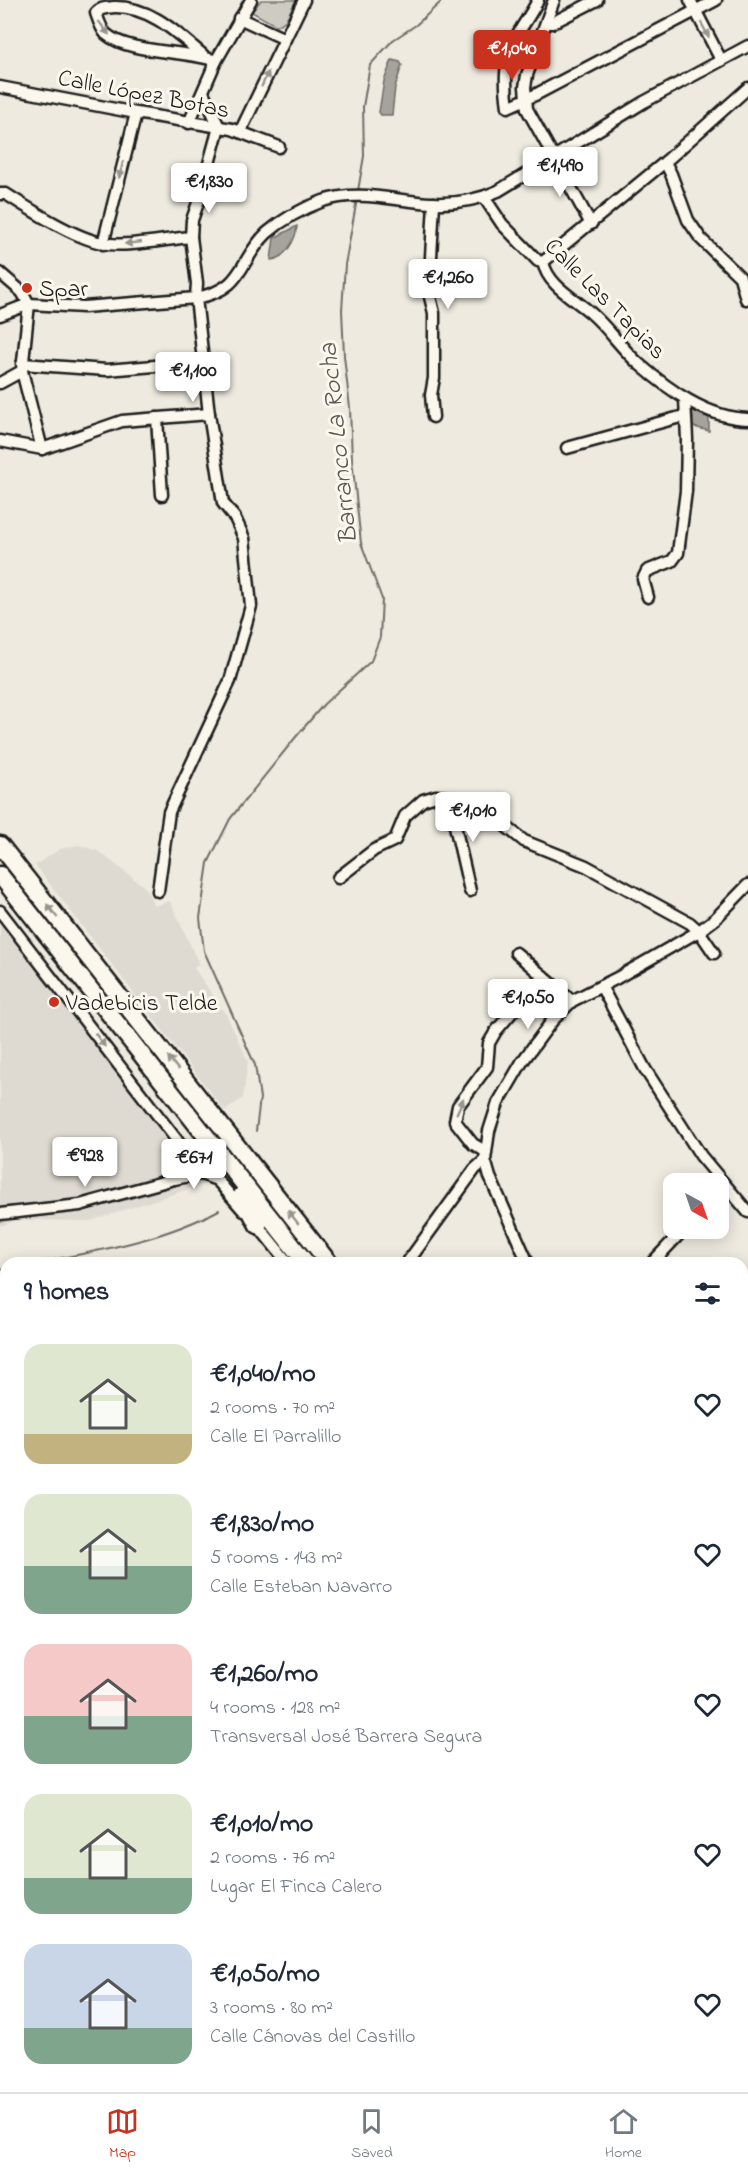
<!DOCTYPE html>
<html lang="en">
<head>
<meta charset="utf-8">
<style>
  body { margin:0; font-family:"Indie Flower",sans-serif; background:#f2f2f3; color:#1f2937; height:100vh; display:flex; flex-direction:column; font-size:22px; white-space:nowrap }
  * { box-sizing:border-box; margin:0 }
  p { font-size:20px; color:#747a83 }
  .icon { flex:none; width:33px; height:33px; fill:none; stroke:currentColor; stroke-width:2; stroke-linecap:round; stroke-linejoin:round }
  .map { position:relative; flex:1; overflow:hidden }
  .details { position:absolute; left:0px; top:1257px; width:748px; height:836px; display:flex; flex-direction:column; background:#fff; border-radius:18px 18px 0 0; box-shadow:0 3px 15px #0003 }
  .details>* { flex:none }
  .needle { width:39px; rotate:140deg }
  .tools { position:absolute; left:663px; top:1173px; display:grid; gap:12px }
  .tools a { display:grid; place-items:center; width:66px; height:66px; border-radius:12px; background:#fff; box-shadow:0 3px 15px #0003; font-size:30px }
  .price { position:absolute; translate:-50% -51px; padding:0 14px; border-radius:6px; background:#fff; color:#222; font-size:20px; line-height:39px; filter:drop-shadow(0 2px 3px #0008) }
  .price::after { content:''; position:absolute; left:50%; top:36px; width:18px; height:14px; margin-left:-9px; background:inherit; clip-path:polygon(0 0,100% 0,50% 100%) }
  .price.current { background:#c8321e; color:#fff }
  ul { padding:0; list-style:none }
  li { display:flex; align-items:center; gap:18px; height:150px; padding:0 24px }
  li span { display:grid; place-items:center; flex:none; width:168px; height:120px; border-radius:18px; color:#555 }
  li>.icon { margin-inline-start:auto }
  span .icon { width:72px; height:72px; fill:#fffc; stroke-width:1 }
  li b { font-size:26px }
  h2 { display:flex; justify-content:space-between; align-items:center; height:72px; padding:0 24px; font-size:26px }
  .menu { display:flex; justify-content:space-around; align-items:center; height:84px; border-top:2px solid #e0e1e3; background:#fff; font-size:16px; color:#747a83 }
  .menu a { display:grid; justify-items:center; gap:3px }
  .menu .current { color:#c8321e }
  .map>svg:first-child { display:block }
  .built { fill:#dedad1 }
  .green { fill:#ceccc2; stroke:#75746f; stroke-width:1.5 }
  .water { fill:#a6a39d; stroke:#6f6d69; stroke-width:1.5 }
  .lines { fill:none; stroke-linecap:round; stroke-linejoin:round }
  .stream { stroke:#6f6d69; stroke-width:2 }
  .minor-casing { stroke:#1c1c1c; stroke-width:15 }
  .major-casing { stroke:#1c1c1c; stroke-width:18 }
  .highway-casing { stroke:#1c1c1c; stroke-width:21 }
  .minor { stroke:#fbf7ec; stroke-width:10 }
  .major { stroke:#fbf7ec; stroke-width:14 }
  .highway { stroke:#fbf7ec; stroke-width:16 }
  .oneway { fill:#97948e }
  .poi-dot { fill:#c8321e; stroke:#fbf7ec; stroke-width:2 }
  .labels { text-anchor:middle; stroke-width:6; stroke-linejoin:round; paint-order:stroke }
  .street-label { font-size:24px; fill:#1c1c1c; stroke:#fbf7ec }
  .poi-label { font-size:24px; fill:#1c1c1c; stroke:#fbf7ec; text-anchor:start }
  .water-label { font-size:26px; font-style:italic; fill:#5a5956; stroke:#fbf7ec }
</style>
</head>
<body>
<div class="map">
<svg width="748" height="2092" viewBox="0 0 748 2092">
  <rect width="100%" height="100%" fill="#eeeadf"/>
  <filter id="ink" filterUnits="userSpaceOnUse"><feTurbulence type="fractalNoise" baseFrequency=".0167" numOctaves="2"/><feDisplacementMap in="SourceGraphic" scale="12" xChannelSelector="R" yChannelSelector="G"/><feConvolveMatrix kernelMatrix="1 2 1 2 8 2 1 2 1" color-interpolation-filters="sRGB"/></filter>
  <g filter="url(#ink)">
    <g class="built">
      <polygon points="78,845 98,851 146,888 154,906 170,901 199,964 194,968 227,1016 248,1061 243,1098 225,1111 35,865 60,849"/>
      <polygon points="0,914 189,1151 204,1184 90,1221 17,1220 0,1226"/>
    </g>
    <polygon class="green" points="261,0 296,0 285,21 277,26 252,12"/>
    <g class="water">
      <polygon points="392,60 400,62 402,65 395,87 392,115 381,115 379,112 384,81"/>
      <path d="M297,226c-1,14 -12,33 -26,34l3,-22z"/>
      <polygon points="689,406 709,413 709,431 690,426"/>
    </g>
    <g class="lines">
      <g class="stream">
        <polyline points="358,191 364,156 363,107 370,65 393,40 416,25 443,0"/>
        <polyline points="256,1131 260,1098 255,1065 204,951 200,918 208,863 230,819 295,738 324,704 371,661 380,637 382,599 361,543 352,459 350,408 344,356 342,310 345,265 357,199"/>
        <path d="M36,1263c62,-12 127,-23 183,-53"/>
        <polyline points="0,1270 6,1269"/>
      </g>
      <g class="minor-casing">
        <g id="minor">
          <path d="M538,0c-7,15 -20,31 -26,45 -8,20 -7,41 -4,62l27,-12 181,-95"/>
          <polyline points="554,0 527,75 525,87 527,109 591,224"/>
          <polyline points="690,0 721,60"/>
          <polyline points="239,18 285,39"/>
          <polyline points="547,23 552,23 597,0"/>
          <path d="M204,56c-27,-23 -54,-50 -90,-49 -7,1 -13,0 -18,6 2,6 5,16 10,21 23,20 81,16 110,27"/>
          <polyline points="0,87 136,113 232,129 279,147"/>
          <polyline points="189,123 216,61 251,0"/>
          <polyline points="240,132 304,0"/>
          <polyline points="665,162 671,174 688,220 701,239 740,277 746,299"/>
          <path d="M0,194h6c25,16 67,43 96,49 23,5 64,-4 89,-6"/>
          <path d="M484,197l18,27 36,37 5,1c5,24 31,36 49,52 17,15 30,35 47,50 30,26 68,54 109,55"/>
          <polyline points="103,244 136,113"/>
          <polyline points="543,262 665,162 748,88"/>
          <polyline points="0,273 22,292 29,304 22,371 42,449"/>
          <path d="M0,315l29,-11 55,3 112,-9c50,-10 41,-36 71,-65 15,-13 37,-25 56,-32 34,-12 73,0 108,2 23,1 47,-3 67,-12l146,-89 104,-56"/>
          <polyline points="22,364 107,370 202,362"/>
          <polyline points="0,383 22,371"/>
          <polyline points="433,417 431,395 434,378 434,313 429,293 434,203"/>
          <polyline points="157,418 162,495"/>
          <polyline points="0,441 42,449 122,421 209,414"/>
          <polyline points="567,448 684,416"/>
          <polyline points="648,597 643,579 647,571 672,561 678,553 686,491 687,439 685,399"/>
          <polyline points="452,798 452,813 470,891"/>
          <polyline points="338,878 374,850 395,840 405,816 423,800 436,796 452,798 476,807 498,820 524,841 586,866 690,923 699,931 714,953"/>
          <polyline points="158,891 169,812 230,681 251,606 244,538 235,518 223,503 209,414 196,298 197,283 191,237 192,220 199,200 219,127 203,92"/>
          <path d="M0,911l186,241c2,14 0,19 -12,27"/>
          <polyline points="516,953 572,1001"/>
          <polyline points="601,986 645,1069 701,1156 748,1212"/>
          <polyline points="485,1151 473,1144 455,1121 458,1106 487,1067 489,1043 496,1031 543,976"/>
          <polyline points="186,1152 217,1180 244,1211"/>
          <polyline points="485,1160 490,1177 528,1263"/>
          <polyline points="0,1214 80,1205 174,1179 201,1174 217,1180"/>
          <polyline points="255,1222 288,1263"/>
          <polyline points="407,1263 475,1169 485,1160 489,1131 498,1103 522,1062 552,1021 572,1001 617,978 699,931 715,919 748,885"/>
          <polyline points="652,1263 685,1228"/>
          <polyline points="742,1315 748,1307"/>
          <polyline points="0,1388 6,1389"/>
          <polyline points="0,1437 6,1436"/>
          <polyline points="0,1459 6,1490"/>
          <polyline points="0,1504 6,1503"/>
          <polyline points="0,1596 6,1604"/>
          <polyline points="0,1676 6,1684"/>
          <polyline points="0,1717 6,1712"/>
          <polyline points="0,1790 6,1785"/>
          <polyline points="0,1868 6,1863"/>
          <polyline points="0,1994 6,1983"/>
          <polyline points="192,2086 192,2092"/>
        </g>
      </g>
      <g class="major-casing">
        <g id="major">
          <polyline points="742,1733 748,1733"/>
          <polyline points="742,1782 748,1792"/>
          <polyline points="742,1856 748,1844"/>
          <polyline points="742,1875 748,1870"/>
          <polyline points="742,1902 748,1903"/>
          <polyline points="742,1987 748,1986"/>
          <polyline points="742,2046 748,2059"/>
          <polyline points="589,2086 595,2092"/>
          <polyline points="437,2092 445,2086"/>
          <polyline points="460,2092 467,2086"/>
          <polyline points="649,2092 655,2086"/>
        </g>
      </g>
      <g class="highway-casing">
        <g id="highway">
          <polyline points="0,845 329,1263"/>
          <polyline points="0,875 306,1263"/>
          <polyline points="242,1195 258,1225"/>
          <polyline points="702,2086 704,2092"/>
          <polyline points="722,2086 724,2092"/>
          <polyline points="742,2086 744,2092"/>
        </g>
      </g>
      <use href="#minor" class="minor"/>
      <use href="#major" class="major"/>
      <use href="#highway" class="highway"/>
    </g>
    <defs><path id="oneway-solid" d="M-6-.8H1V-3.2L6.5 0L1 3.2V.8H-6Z" transform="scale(1.5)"/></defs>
    <g class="oneway">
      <use href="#oneway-solid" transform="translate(104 28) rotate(52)"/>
      <use href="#oneway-solid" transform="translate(705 30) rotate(62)"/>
      <use href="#oneway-solid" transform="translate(265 79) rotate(-65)"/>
      <use href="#oneway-solid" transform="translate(121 170) rotate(104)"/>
      <use href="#oneway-solid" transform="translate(133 243) rotate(174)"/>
      <use href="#oneway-solid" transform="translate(52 911) rotate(-128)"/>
      <use href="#oneway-solid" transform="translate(100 1040) rotate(53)"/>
      <use href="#oneway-solid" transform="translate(173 1063) rotate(-128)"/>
      <use href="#oneway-solid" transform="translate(460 1106) rotate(-66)"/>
      <use href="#oneway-solid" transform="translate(293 1217) rotate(-128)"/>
    </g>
  </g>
  <g class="poi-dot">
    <circle cx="27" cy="288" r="6"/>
    <circle cx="54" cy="1002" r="6"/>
  </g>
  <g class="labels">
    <g class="street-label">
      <text transform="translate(144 93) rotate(11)" y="8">Calle López Botas</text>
      <text transform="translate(606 298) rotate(45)" y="8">Calle Las Tapias</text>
    </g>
    <g class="poi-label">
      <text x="39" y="296">Spar</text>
      <text x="66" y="1010">Vadebicis Telde</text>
    </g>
    <g class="water-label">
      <text transform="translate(337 444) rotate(-96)" y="9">Barranco La Rocha</text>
    </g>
  </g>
</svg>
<div class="tools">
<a><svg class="needle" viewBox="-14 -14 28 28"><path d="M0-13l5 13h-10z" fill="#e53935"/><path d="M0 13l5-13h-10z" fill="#747a83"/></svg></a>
</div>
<b class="price current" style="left:512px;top:81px">€1,040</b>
<b class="price" style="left:560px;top:198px">€1,490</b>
<b class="price" style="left:209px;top:214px">€1,830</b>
<b class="price" style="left:448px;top:310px">€1,260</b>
<b class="price" style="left:193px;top:403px">€1,100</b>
<b class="price" style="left:473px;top:843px">€1,010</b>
<b class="price" style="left:528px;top:1030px">€1,050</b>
<b class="price" style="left:85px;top:1188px">€928</b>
<b class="price" style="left:194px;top:1190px">€671</b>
<section class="details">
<h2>9 homes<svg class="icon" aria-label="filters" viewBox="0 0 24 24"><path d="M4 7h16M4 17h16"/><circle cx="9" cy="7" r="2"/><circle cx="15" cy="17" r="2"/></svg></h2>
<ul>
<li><span style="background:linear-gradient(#dfe7d0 75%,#c2b280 0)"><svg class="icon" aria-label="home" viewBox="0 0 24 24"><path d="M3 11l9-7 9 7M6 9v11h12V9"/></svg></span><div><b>€1,040/mo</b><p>2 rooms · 70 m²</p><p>Calle El Parralillo</p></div><svg class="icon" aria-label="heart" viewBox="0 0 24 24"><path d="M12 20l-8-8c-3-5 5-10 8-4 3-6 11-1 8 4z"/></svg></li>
<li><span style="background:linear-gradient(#dfe7d0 60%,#7fa58c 0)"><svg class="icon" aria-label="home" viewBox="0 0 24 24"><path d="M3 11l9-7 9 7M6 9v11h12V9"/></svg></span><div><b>€1,830/mo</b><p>5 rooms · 143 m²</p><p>Calle Esteban Navarro</p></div><svg class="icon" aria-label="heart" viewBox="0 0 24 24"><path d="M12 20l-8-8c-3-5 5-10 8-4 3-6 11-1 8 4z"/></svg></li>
<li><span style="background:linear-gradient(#f6c9c9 60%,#7fa58c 0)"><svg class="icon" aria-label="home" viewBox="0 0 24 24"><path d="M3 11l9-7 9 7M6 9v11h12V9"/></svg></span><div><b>€1,260/mo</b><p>4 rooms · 128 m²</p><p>Transversal José Barrera Segura</p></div><svg class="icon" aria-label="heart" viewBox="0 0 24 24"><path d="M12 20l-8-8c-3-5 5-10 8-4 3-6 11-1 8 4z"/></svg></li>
<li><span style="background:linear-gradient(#dfe7d0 70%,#7fa58c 0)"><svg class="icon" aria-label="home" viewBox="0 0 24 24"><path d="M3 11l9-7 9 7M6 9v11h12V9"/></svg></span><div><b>€1,010/mo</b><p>2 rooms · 76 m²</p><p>Lugar El Finca Calero</p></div><svg class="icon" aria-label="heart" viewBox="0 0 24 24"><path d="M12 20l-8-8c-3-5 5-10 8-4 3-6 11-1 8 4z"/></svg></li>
<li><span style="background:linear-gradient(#c9d6e8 70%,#7fa58c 0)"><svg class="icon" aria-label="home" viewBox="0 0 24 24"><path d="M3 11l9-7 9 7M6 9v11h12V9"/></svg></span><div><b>€1,050/mo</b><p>3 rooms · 80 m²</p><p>Calle Cánovas del Castillo</p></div><svg class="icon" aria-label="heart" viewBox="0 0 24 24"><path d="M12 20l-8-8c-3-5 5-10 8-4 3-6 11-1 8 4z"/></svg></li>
</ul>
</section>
</div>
<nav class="menu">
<a class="current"><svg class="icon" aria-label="map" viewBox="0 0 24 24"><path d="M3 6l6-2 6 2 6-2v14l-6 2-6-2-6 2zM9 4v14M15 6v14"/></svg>Map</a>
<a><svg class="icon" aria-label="saved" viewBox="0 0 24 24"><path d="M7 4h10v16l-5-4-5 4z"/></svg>Saved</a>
<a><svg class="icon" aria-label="home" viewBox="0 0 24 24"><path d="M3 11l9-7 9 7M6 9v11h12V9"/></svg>Home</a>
</nav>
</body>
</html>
